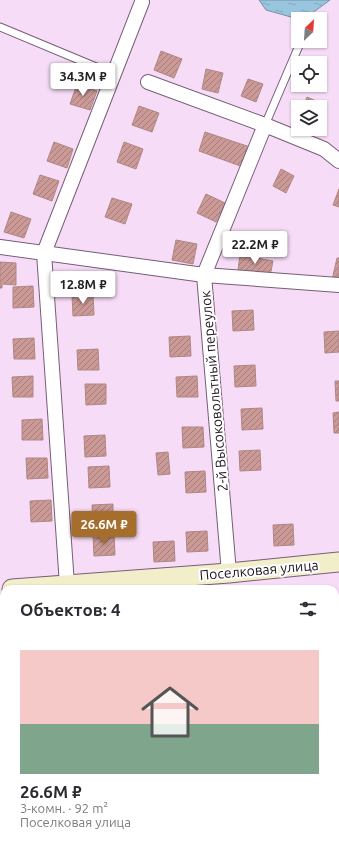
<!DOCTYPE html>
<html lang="ru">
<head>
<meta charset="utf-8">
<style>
  body { margin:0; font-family:Ubuntu,sans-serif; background:#f7f7f7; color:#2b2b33; height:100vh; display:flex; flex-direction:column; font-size:15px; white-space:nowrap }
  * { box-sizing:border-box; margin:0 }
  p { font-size:13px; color:#7c7c81 }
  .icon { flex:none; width:22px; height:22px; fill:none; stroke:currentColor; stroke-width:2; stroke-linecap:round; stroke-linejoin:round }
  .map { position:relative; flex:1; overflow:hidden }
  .side { position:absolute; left:0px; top:585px; width:339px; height:268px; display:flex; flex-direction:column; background:#fff; border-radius:12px 12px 0 0; box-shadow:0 1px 3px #0004 }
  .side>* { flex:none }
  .needle { width:26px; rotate:25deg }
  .buttons { position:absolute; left:291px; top:12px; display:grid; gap:8px }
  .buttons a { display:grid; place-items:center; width:36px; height:36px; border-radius:0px; background:#fff; box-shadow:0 1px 3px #0004; font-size:20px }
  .price { position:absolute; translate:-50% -34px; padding:0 9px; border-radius:4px; background:#fff; color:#222; font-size:13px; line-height:26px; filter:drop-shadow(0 1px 2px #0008) }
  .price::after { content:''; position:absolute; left:50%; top:24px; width:12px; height:9px; margin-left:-6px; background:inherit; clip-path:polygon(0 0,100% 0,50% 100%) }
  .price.active { background:#a66e2c; color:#fff }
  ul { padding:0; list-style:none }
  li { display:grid; align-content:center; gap:8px; height:212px; padding:0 20px }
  li span { display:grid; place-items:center; height:124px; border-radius:0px; color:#555 }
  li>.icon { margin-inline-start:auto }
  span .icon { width:72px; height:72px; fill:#fffc; stroke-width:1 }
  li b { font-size:17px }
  h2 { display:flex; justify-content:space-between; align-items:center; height:48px; padding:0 20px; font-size:17px }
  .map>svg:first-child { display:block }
  .water { fill:url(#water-ripples); stroke:#7491a5 }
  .building { fill:url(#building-hatch); stroke:#ad8784 }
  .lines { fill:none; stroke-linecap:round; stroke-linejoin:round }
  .lane-casing { stroke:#765e76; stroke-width:9 }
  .street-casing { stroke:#765e76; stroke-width:16 }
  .secondary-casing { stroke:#765e76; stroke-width:21 }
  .lane { stroke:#fff; stroke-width:7 }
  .street { stroke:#fff; stroke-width:14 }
  .secondary { stroke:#f1eec9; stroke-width:19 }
  .labels { text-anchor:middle; stroke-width:4; stroke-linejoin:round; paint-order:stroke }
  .street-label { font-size:14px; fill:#1e141e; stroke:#fff }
</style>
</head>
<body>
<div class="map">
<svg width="339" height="853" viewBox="0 0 339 853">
  <defs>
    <pattern id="water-ripples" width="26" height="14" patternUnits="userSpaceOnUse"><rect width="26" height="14" fill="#99c6df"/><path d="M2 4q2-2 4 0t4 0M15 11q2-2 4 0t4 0" fill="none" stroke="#83a9bf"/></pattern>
    <pattern id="building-hatch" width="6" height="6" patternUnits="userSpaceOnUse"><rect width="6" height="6" fill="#cb9a97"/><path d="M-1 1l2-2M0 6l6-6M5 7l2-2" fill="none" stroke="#a47c7b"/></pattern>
  </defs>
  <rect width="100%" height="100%" fill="#f7dcf7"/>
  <polygon class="water" points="259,0 330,0 311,14 298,19 266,10"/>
  <g class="building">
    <polygon points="161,51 182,59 174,78 154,70"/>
    <polygon points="206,69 223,73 218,93 202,89"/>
    <polygon points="248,79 263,84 256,102 241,96"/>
    <polygon points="77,84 97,91 90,110 70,104"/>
    <polygon points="307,97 325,105 320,116 320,107 303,107"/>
    <polygon points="139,106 159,113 152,132 132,125"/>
    <polygon points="205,132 250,147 243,167 199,151"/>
    <polygon points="54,142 73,149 67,168 47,161"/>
    <polygon points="124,142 143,149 136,169 117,162"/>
    <polygon points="281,169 294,176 286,193 273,186"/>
    <polygon points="40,175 59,181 52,201 33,194"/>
    <polygon points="339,189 339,207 333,205"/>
    <polygon points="206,194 225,203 216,222 197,213"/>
    <polygon points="112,198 132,204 125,224 105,217"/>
    <polygon points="11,212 31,219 24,238 4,232"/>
    <polygon points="176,240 197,244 193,264 172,260"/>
    <polygon points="240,255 273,261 270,276 238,270"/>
    <polygon points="337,258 339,258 339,282 332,280"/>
    <polygon points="0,262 16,263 16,285 2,284 2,288 0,288"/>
    <polygon points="33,286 34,307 13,308 13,287"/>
    <polygon points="93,294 94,315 73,316 72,295"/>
    <polygon points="253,310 254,330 233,331 232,311"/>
    <polygon points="339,331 339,352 325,353 324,332"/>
    <polygon points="190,336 191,356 170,357 169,337"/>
    <polygon points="34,338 35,359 14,359 13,339"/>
    <polygon points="98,349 99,370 78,370 77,350"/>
    <polygon points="255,365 256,386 235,387 234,366"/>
    <polygon points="33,376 33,397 13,397 12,377"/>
    <polygon points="197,376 198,397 177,397 176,377"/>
    <polygon points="335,381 339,381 339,401 336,401"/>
    <polygon points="85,384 106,384 106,404 86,405"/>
    <polygon points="262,408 263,429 242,430 241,409"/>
    <polygon points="339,412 339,433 334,433 333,413"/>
    <polygon points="42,419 43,440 22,440 22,420"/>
    <polygon points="182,427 203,427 204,447 183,448"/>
    <polygon points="105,435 106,456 85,457 84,436"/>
    <polygon points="260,450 261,470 240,471 239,451"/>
    <polygon points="168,452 170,474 158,475 156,453"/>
    <polygon points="26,458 47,458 48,478 27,479"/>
    <polygon points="109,466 110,487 89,488 88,467"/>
    <polygon points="205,471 206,492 186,493 185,472"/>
    <polygon points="51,500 52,521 31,522 30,501"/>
    <polygon points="113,504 113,524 93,525 92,505"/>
    <polygon points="293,524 294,545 274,546 273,525"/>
    <polygon points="207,531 208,551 187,552 186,532"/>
    <polygon points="114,534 115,555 94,556 93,535"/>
    <polygon points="174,541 175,561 154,562 153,542"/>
    <polygon points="337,677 339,679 339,703 335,701 335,680"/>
    <polygon points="218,849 226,849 232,853 215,853"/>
  </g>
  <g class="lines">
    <g class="lane-casing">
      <g id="lane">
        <polyline points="0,27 113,74"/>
        <polyline points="265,125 301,41"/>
      </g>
    </g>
    <g class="street-casing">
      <g id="street">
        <polyline points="148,82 265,125 324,149 339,161"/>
        <polyline points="0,247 204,275 339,285"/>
        <polyline points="229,573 204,275 265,125"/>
        <polyline points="67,585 44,253 142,2"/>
        <polyline points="335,627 339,621"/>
        <polyline points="0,830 4,824"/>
        <polyline points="173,853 176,849"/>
      </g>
    </g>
    <g class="secondary-casing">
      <polyline id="secondary" points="12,589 229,573 339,562"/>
    </g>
    <use href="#lane" class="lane"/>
    <use href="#street" class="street"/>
    <use href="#secondary" class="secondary"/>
  </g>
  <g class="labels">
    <g class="street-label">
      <text transform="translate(214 391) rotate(-95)" y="5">2-й Высоковольтный переулок</text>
      <text transform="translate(259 570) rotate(-5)" y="5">Поселковая улица</text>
    </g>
  </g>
</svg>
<div class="buttons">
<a><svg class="needle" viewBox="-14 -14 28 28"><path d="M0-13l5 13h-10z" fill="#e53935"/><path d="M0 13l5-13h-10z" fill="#7c7c81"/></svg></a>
<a><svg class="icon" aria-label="locate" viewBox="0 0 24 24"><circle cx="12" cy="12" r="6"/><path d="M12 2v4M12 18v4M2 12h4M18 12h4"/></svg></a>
<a><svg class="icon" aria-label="layers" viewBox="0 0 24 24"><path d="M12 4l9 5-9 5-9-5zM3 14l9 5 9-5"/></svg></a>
</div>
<b class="price" style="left:83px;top:97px">34.3M ₽</b>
<b class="price" style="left:255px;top:265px">22.2M ₽</b>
<b class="price" style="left:83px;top:305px">12.8M ₽</b>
<b class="price active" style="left:104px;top:545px">26.6M ₽</b>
<section class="side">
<h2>Объектов: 4<svg class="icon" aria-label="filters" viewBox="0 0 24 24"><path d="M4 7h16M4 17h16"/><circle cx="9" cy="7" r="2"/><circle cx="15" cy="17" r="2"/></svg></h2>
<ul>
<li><span style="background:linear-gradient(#f6c9c9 60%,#7fa58c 0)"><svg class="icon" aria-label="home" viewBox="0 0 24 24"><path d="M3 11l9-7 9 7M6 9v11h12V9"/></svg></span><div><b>26.6M ₽</b><p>3-комн. · 92 m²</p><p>Поселковая улица</p></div></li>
</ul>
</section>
</div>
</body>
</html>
